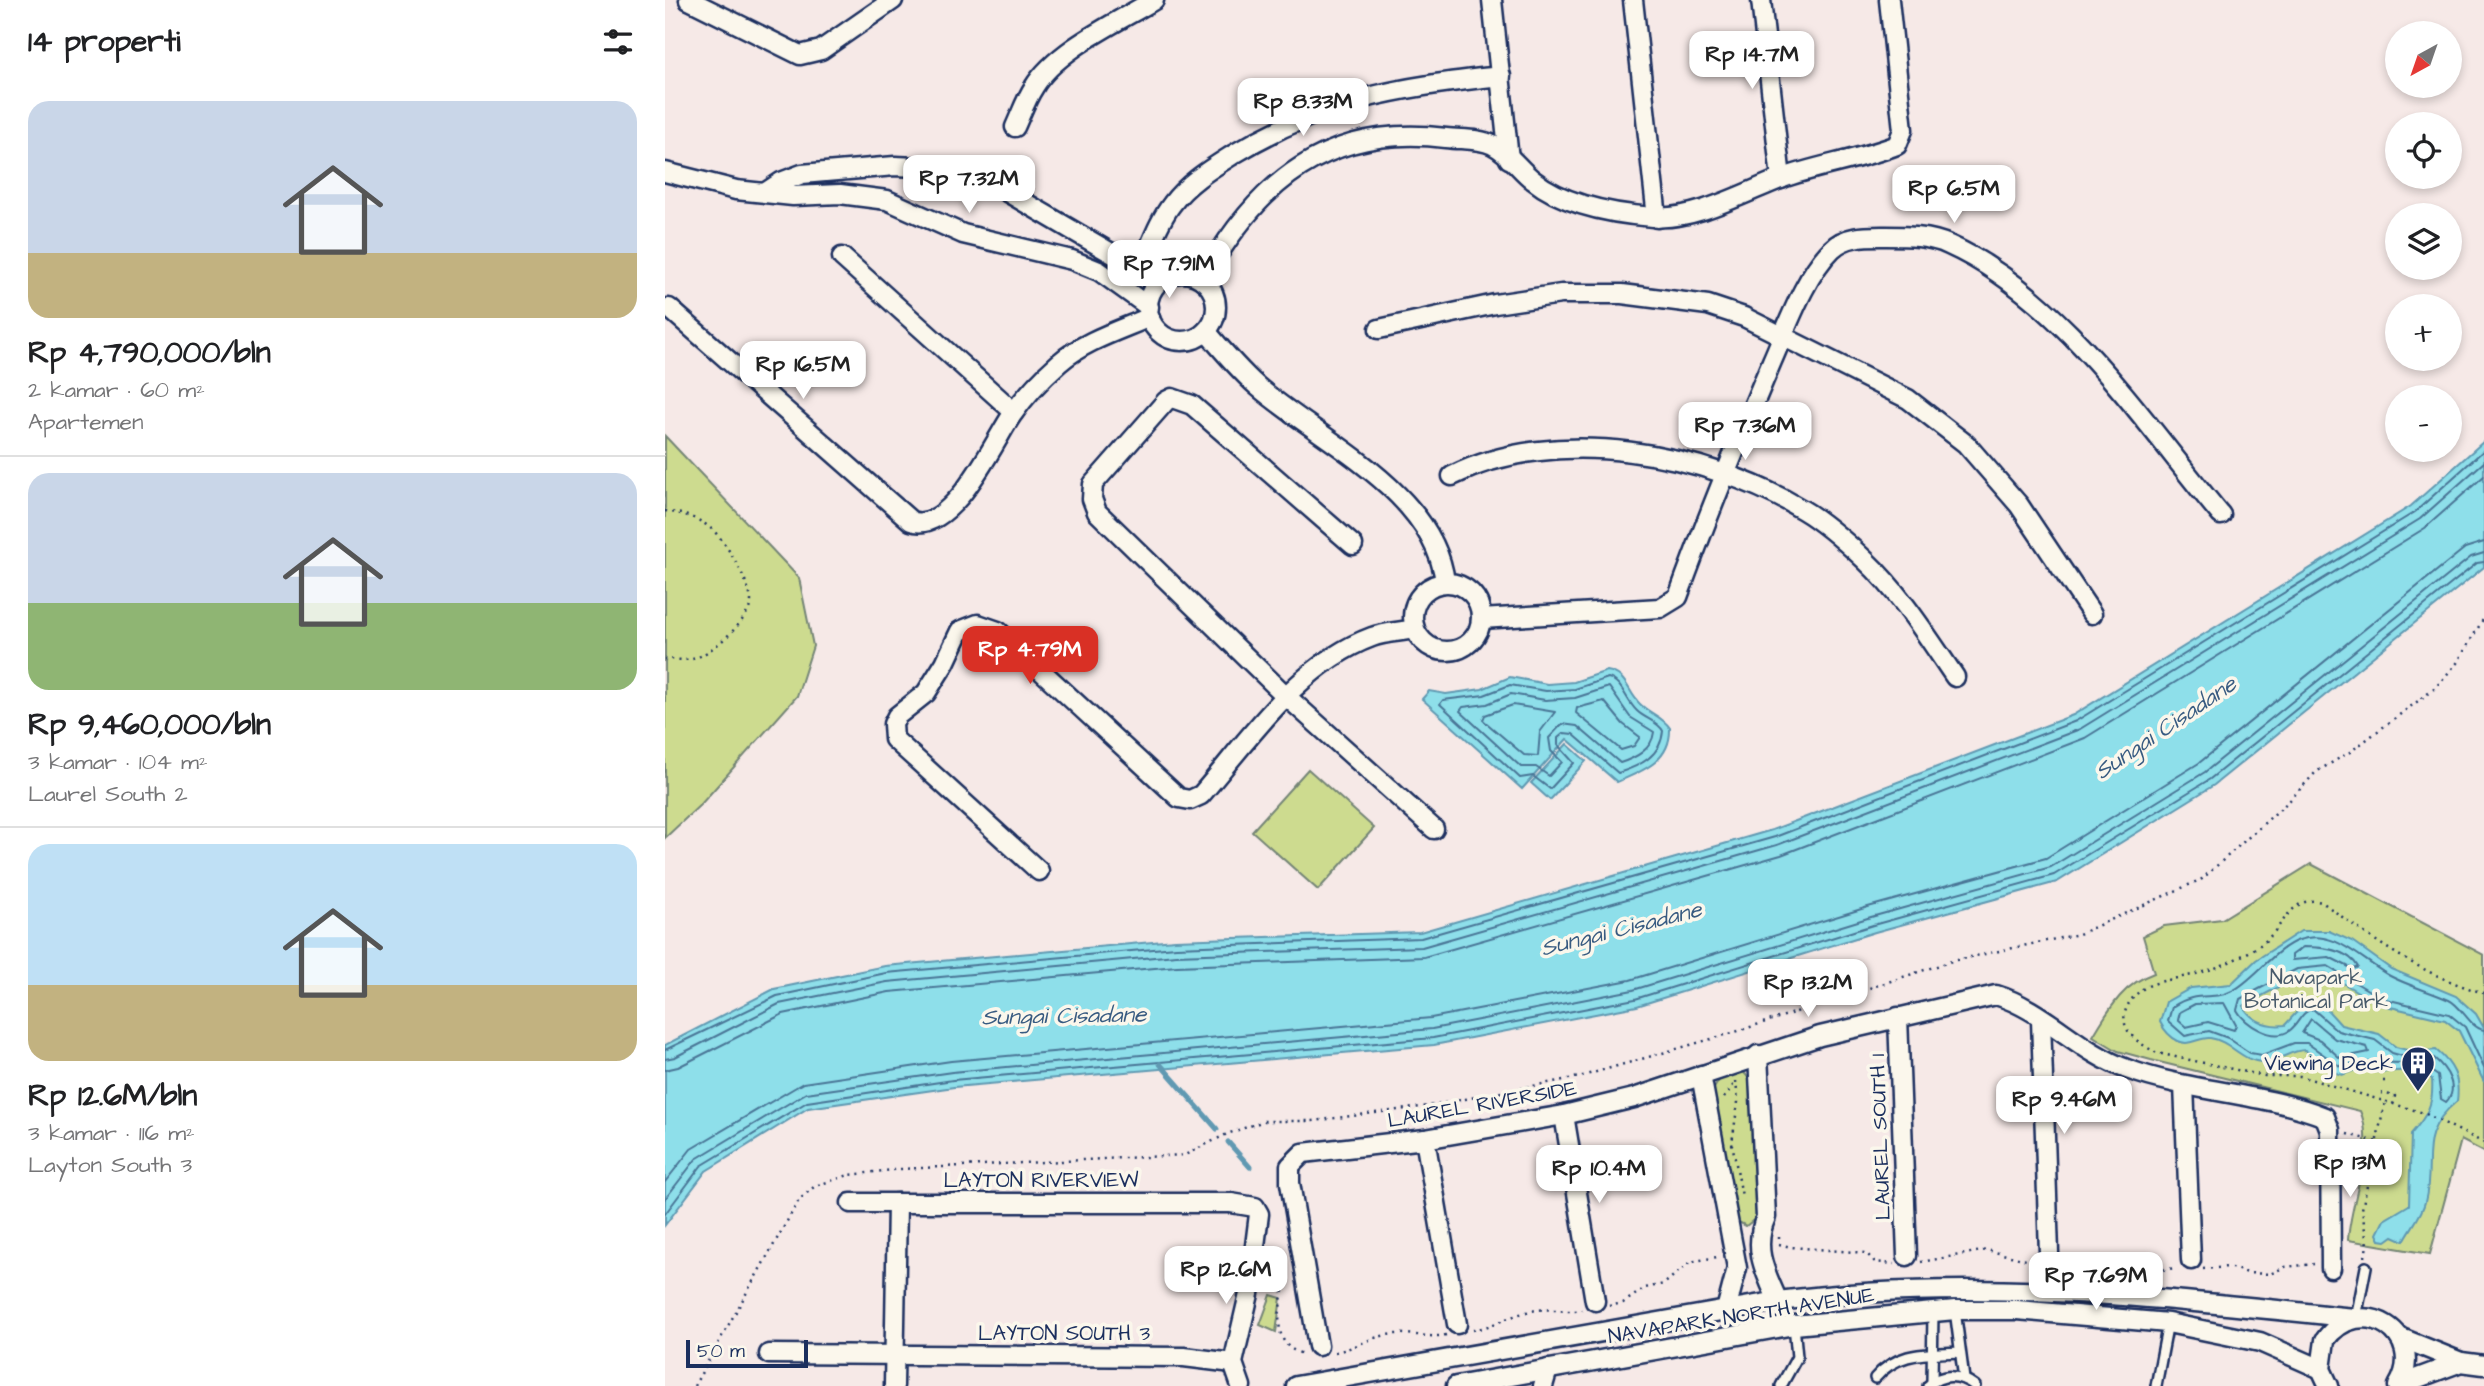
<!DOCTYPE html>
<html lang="id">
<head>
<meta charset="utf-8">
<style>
  body { margin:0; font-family:"Architects Daughter",sans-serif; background:#f2f2f2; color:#202124; height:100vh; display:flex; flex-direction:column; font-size:26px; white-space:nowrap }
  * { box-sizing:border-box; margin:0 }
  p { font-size:23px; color:#757577 }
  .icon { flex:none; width:38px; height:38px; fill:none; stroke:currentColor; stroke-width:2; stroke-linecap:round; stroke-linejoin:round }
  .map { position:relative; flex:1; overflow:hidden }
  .side { display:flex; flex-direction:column; background:#fff; width:665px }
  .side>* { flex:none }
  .needle { width:46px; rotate:220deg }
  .fabs { position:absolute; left:1720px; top:21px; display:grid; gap:14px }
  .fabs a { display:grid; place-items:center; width:77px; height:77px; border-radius:50%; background:#fff; box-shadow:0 4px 10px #0003; font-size:35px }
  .scale { position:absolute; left:21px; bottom:18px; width:122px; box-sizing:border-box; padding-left:7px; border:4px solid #1b2f5e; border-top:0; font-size:19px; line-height:24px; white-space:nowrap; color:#1b2f5e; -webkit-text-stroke:5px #fbf7ec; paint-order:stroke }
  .price { position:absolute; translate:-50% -60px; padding:0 16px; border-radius:14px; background:#fff; color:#222; font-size:23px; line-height:46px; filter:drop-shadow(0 2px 4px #0008) }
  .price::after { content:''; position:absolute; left:50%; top:42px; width:21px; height:16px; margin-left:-10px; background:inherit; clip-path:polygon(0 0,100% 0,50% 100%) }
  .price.on { background:#d93025; color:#fff }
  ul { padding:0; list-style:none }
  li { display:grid; align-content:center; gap:14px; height:371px; padding:0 28px }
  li+li { border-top:2px solid #e0e0e0 }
  li span { display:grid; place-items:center; height:217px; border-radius:21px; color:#555 }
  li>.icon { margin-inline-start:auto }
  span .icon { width:126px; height:126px; fill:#fffc; stroke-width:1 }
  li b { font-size:30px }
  h2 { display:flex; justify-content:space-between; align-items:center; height:84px; padding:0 28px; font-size:30px }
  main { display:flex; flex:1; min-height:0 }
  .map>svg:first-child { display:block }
  .green { fill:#cddb8f; stroke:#748576; stroke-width:2 }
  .water { fill:#8edfea; stroke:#6099b2; stroke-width:2 }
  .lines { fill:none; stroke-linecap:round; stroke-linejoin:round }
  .shore { stroke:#497596; stroke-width:2 }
  .stream { stroke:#6099b2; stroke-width:5 }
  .lane-casing { stroke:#1b2f5e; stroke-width:14 }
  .street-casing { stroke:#1b2f5e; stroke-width:23 }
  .path { stroke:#1b2f5e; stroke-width:2.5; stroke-dasharray:2 5; stroke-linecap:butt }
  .lane { stroke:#fbf7ec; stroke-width:9 }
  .street { stroke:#fbf7ec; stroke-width:18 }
  .labels { text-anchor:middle; stroke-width:7; stroke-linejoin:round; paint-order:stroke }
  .park-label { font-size:21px; fill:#485a6a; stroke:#fbf7ec }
  .poi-label { font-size:21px; fill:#1b2f5e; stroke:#fbf7ec; text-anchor:end }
  .street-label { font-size:21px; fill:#1b2f5e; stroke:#fbf7ec }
  .water-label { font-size:23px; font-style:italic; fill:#385b81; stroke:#fbf7ec }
</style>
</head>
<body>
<main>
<section class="side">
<h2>14 properti<svg class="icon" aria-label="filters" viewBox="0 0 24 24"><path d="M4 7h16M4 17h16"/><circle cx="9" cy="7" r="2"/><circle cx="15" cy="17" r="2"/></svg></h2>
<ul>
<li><span style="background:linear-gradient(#c9d6e8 70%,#c2b280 0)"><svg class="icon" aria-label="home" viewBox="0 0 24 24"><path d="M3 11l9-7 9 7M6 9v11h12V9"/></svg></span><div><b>Rp 4,790,000/bln</b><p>2 kamar · 60 m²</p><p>Apartemen</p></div></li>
<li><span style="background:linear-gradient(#c9d6e8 60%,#8fb573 0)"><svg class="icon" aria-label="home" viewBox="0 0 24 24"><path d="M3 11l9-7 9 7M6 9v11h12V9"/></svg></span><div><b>Rp 9,460,000/bln</b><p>3 kamar · 104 m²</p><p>Laurel South 2</p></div></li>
<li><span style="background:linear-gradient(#bfe0f5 65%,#c2b280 0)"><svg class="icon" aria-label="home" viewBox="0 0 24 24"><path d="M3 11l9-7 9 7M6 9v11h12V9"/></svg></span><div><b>Rp 12.6M/bln</b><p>3 kamar · 116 m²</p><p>Layton South 3</p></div></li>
</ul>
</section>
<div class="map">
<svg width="1819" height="1386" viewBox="0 0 1819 1386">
  <rect width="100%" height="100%" fill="#f6e9e7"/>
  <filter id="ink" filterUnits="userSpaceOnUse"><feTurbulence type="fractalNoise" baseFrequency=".0143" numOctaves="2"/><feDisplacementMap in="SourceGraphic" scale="14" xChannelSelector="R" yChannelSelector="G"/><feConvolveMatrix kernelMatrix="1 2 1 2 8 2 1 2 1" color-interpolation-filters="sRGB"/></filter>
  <g filter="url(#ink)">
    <g class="green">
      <polygon points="0,436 134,578 148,646 132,696 37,803 0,838"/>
      <polygon points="643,769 709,828 653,890 587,831"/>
      <path d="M1646,864l173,91v197l-23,-12 -31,114 -82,-14c2,-37 28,-96 12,-129l-209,-51 -33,-9 -25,-15c17,-28 30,-52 61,-63l-11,-37 21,-10 58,-7z"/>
      <polygon points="1077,1070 1086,1081 1091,1218 1081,1226 1070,1220 1048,1090 1056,1077"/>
      <polygon points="606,1295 616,1298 611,1332 595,1325"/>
    </g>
    <g class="water">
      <polygon points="1819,441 1819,567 1549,785 1392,882 1210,932 972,1006 769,1045 289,1087 143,1108 41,1171 0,1225 0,1045 109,989 220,966 510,940 755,932 1107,830 1408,715 1746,506"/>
      <path d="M942,671c20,3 20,20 33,33 10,10 22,12 30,24 1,33 -27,43 -53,54l-50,-43 -45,50 -100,-90 7,-8 17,3 36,-5 28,-12 37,7 27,-2z"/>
      <polygon points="902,744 921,761 885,800 866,783"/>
      <path d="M1636,931h28l23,10 39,28 65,27 20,18 8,14v54l-25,-51 -14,-11 -67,-16 -52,-31 -27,3 -56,30c9,15 24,21 42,19l20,-22 8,-2 10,4 18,20 38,9 17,13 18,5 22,-2c18,15 24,28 21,51 -42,35 -21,58 -32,101 -3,13 -15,27 -21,39l-11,-5 -7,5 -6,-1 -3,-6 7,-14 25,-15 2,-71c16,-18 23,-30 21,-55l-16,-9 -39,2 -19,-3 -16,6 -9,-3 -28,-22c-15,0 -26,12 -41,12 -23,0 -33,-21 -54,-24 -12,-1 -20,9 -32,3 -8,-4 -14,-11 -18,-19l6,-20 25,-14 40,-4 25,-24z"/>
    </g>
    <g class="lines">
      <g class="shore">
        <path d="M943,678c14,3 18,23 29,33 8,8 21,10 26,20 -2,25 -23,35 -45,42l-45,-39 -9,-1 -6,5v7l16,18 -24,26 -17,-13 -13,2 -80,-74 3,-4 41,-5 26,-10 36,6 29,-2z"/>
        <path d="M944,687l21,30 24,15c-2,18 -19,26 -34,31l-43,-37 -15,-2 -13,14 2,13 11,11 -13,14 -13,-9h-15l-61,-56 3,-4 24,-3 24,-10 34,6 30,-2z"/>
        <polygon points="939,701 958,724 975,737 969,746 956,750 911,713 912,708"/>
        <polygon points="848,705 890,712 875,732 873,756 859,755 818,720 820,715"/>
        <path d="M1638,947c19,0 45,2 55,20l-5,2 -24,-12 -37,3v-5z"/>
        <polygon points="1559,1003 1571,1025 1569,1030 1543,1022 1521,1027 1513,1020 1515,1012 1530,1004"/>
        <polygon points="1646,1019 1670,1039 1702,1047 1704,1052 1675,1058 1655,1040 1637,1033"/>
        <path d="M1819,1030c-14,-2 -22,-24 -35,-30 -20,-9 -40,-14 -59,-24 -28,-15 -56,-49 -91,-36 -24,8 -47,42 -67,51 -21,11 -34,-2 -60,16l-4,14 17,15 24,-5 19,7 22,15 12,2 32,-12h13l34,24 16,-5 49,1v-6l-14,-4 -17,-13 -37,-9 -25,-22c-12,2 -14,15 -24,22 -17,11 -44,-7 -52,-21l3,-11 57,-30 31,-3 53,32 68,16 16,13 19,41"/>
        <polyline points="0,1050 112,996 221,973 511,947 756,938 1110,837 1411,721 1750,512 1819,450"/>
        <path d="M1758,1058h11c12,10 26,30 12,44l-5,-3 -3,-23 -17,-12z"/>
        <polyline points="0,1059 10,1057 114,1004 222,982 511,955 757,947 1112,845 1415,729 1755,519 1819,462"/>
        <polyline points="0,1070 13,1067 118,1014 224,992 512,966 759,957 1116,855 1420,738 1760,528 1819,476"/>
        <polyline points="0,1182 26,1149 138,1083 286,1061 766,1018 965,980 1203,907 1381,858 1534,763 1800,548 1819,542"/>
        <polyline points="0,1199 31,1159 141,1093 287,1072 767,1029 968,990 1206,917 1386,867 1540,772 1806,557 1819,553"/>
        <polyline points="0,1214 36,1166 142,1102 288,1080 768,1038 970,999 1208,925 1389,875 1545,779 1812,563 1819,562"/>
      </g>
      <g class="stream">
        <polyline points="495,1064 552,1129"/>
        <polyline points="563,1142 585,1167"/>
      </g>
      <g class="lane-casing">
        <g id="lane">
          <polyline points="1290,1310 1299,1379"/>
          <polyline points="1691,1318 1701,1267"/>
          <path d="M1210,1378c23,-27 51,-24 84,-26"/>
          <polyline points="1267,1382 1268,1311"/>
          <polyline points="1116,1386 1132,1357 1129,1325"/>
          <path d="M1263,1386c14,-13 32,-12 47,0"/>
          <polyline points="1491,1386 1503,1323"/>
        </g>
      </g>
      <g class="street-casing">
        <g id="street">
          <polyline points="24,0 135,55 156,50 228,0"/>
          <polyline points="827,0 844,159"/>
          <polyline points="968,0 992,218"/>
          <polyline points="1096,0 1116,179"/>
          <path d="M350,127c6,-13 11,-28 19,-40 22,-37 84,-65 120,-87"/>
          <polyline points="0,172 71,190 128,196 175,194 222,200 298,234 407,260 434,271 484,307"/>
          <polyline points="101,192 116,182 137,174 230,166 276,168 318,178 448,254 507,274"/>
          <polyline points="177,257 349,412"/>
          <path d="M476,266c10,-21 17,-44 31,-62 15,-21 40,-36 62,-50 91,-55 163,-67 267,-78"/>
          <circle cx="517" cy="307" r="34"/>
          <path d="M538,280c54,-98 126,-157 243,-142 15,2 33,0 47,7 15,7 27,25 40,35 31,25 81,34 120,37 40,4 91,-24 127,-38 38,-14 79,-19 117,-34l6,-15 -14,-130"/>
          <path d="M4,308l242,213c41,14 83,-80 101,-106 13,-19 30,-37 47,-52 25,-22 61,-33 91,-46"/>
          <polyline points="714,329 830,304 896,294 957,294 1043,305 1079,317 1243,399 1301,444 1354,505 1427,614"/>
          <path d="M541,331c16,19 32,38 51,55 62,54 177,105 188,196"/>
          <path d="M787,476c103,-52 255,-24 351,34 22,13 43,32 62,50 36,34 62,76 90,117"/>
          <polyline points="688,545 527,405 507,398 501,401 428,484 427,499 432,512 621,696 769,829"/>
          <circle cx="782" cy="617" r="34"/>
          <path d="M816,619l179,-11 18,-11c29,-80 61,-158 94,-236 15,-34 33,-86 60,-112 14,-14 35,-13 54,-13 21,0 44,0 63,9 113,51 194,177 272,270"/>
          <path d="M374,871l-145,-132 -1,-15 4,-8 29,-23 19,-30 15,-32 18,-7 20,7 181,167 11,2 11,-5c49,-57 98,-131 171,-158 13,-5 29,-5 42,-8"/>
          <polyline points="1233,1017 1242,1256"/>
          <polyline points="1376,1020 1384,1253"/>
          <path d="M1093,1055l8,162c-14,31 -1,55 12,84"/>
          <polyline points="1036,1075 1072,1268 1061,1310"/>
          <polyline points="1519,1085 1526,1260"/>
          <polyline points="899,1115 930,1301"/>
          <polyline points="760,1139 792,1324"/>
          <polyline points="186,1203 566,1203 590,1207 594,1214 584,1294 568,1363 576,1386"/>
          <polyline points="1734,1337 1796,1362 1819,1365"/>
          <path d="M653,1346l-28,-163v-17l13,-13 122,-14 139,-24 70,-17 186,-62 176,-41c47,14 83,57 131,74 62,23 138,24 198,48l5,13 1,138"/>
          <polyline points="104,1354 519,1357 568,1363"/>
          <polyline points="1734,1385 1796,1362"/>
          <polyline points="229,1386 232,1203"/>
          <path d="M631,1386l482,-85c197,-25 382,-3 578,17"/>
          <polyline points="791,1386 1129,1325 1290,1310 1352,1310 1503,1323 1595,1342 1656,1369"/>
          <polyline points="878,1386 883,1369"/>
          <path d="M1664,1386l-8,-17 4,-29c36,-50 104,-5 73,46"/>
        </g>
      </g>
      <g class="path">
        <path d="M0,511c41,6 53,19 73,55 5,10 12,23 13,35 0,18 -42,55 -59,58 -8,2 -19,0 -27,0"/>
        <path d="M1819,993c-63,-18 -111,-53 -162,-91 -32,-8 -39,28 -62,43 -15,10 -37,21 -54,26 -17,6 -35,7 -53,13 -16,5 -36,26 -26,45 6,11 19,18 30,24l108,23h35l124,37 60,30"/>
        <polyline points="1071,1081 1073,1102 1067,1143 1077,1196"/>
        <polyline points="1718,1081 1724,1081"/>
        <polyline points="1716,1093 1730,1096 1728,1104"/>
        <polyline points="1059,1098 1069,1084"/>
        <polyline points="1682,1134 1712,1142"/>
        <polyline points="1114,1237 1114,1244 1126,1247 1201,1253 1210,1262 1229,1264"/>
        <polyline points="1700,1257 1702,1245 1697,1209 1720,1102"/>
        <polyline points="1256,1262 1322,1250 1369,1262"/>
        <path d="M1396,1263c38,2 64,-17 100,7l15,-2"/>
        <polyline points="1538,1269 1563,1267 1583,1273 1605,1274 1620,1267 1649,1264"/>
        <path d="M621,1270c-2,28 -22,75 18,84"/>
        <polyline points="944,1306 958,1303 980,1288 999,1284 1025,1262 1052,1257"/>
        <path d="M808,1330c22,-4 41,-17 64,-20 16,-2 29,3 45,0"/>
        <path d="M670,1352c18,-3 33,-14 52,-17 21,-4 39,4 59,0"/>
        <polyline points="29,1386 134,1200 150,1186 184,1175 236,1169 520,1155 562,1134 599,1121 648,1121 764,1106 914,1077 1067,1033 1287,961 1414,934 1537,879 1625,800 1651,772 1685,752 1769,689 1792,663 1819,618"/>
      </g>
      <use href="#lane" class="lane"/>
      <use href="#street" class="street"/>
    </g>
  </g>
  <defs>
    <g id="building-pin" transform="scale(1.75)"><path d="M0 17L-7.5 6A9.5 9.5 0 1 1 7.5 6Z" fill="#1b2f5e" stroke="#fbf7ec"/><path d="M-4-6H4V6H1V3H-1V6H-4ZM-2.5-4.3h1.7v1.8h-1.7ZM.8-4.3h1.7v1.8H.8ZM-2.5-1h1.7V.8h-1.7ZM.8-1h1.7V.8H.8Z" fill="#fff"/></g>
  </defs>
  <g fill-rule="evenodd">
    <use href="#building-pin" x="1753" y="1063"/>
  </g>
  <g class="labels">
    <g class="park-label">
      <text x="1651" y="984">Navapark<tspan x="1651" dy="24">Botanical Park</tspan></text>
    </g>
    <g class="poi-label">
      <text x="1728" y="1070">Viewing Deck</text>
    </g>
    <g class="street-label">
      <text transform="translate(817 1104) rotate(-10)" y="7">LAUREL RIVERSIDE</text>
      <text transform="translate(1215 1137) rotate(-92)" y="7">LAUREL SOUTH 1</text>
      <text x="376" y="1187">LAYTON RIVERVIEW</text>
      <text transform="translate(1076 1315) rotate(-9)" y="7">NAVAPARK NORTH AVENUE</text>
      <text x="399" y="1340">LAYTON SOUTH 3</text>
    </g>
    <g class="water-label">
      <text transform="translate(1500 727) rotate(-34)" y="8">Sungai Cisadane</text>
      <text transform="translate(956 928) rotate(-14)" y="8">Sungai Cisadane</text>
      <text transform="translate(399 1015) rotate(-1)" y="8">Sungai Cisadane</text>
    </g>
  </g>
</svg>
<div class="fabs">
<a><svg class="needle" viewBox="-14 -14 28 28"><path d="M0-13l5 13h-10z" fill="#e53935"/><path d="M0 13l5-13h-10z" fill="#757577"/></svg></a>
<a><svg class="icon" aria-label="locate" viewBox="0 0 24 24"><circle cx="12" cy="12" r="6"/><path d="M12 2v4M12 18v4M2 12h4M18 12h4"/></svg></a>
<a><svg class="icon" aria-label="layers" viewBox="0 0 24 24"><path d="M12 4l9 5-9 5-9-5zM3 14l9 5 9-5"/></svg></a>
<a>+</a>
<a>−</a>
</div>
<div class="scale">50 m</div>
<b class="price" style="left:1087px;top:91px">Rp 14.7M</b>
<b class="price" style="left:638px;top:138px">Rp 8.33M</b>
<b class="price" style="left:304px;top:215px">Rp 7.32M</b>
<b class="price" style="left:1289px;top:225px">Rp 6.5M</b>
<b class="price" style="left:504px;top:300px">Rp 7.91M</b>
<b class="price" style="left:138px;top:401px">Rp 16.5M</b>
<b class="price" style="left:1080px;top:462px">Rp 7.36M</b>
<b class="price on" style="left:365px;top:686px">Rp 4.79M</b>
<b class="price" style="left:1143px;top:1019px">Rp 13.2M</b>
<b class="price" style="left:1399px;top:1136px">Rp 9.46M</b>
<b class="price" style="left:1685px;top:1199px">Rp 13M</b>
<b class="price" style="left:934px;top:1205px">Rp 10.4M</b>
<b class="price" style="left:561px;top:1306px">Rp 12.6M</b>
<b class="price" style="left:1431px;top:1312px">Rp 7.69M</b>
</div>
</main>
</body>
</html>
